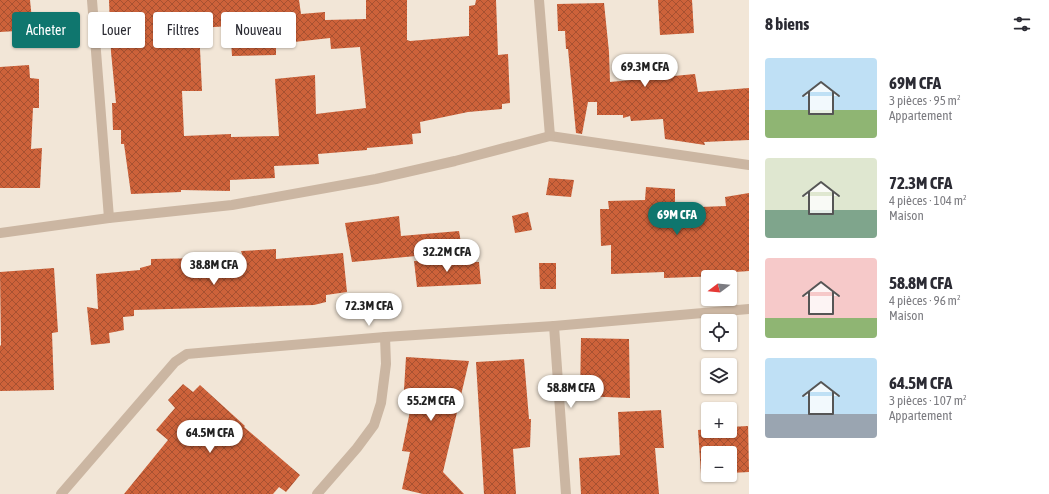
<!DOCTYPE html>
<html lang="fr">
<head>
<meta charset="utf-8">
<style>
  body { margin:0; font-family:"Asap Condensed",sans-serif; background:#f2f2f3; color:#2b2b33; height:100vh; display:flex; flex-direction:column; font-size:15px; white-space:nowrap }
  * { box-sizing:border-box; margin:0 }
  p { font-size:13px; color:#7c7c81 }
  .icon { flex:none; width:22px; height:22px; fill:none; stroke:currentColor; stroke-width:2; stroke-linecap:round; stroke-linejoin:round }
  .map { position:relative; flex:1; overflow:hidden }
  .drawer { display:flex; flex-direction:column; background:#fff; width:300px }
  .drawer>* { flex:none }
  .banner { position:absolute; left:12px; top:12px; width:380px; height:36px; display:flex; gap:8px }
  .needle { width:26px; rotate:254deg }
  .tools { position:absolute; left:701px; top:270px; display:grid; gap:8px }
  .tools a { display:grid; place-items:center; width:36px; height:36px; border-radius:4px; background:#fff; box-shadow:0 1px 3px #0004; font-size:20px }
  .price { position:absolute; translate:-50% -34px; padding:0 9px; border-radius:14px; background:#fff; color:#222; font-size:13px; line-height:26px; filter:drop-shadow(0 1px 2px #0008) }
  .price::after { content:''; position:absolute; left:50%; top:24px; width:12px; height:9px; margin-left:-6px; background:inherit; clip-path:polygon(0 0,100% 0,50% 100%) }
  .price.active { background:#0f766e; color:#fff }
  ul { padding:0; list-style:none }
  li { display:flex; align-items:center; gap:12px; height:100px; padding:0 16px }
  li span { display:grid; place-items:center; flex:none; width:112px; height:80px; border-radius:4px; color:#555 }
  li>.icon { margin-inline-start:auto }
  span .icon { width:48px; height:48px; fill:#fffc; stroke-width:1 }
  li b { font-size:17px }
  h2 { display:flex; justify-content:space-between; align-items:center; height:48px; padding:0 16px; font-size:17px }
  .tag { padding:0 14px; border-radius:4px; background:#fff; box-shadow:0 1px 3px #0004; font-size:14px; line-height:36px }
  .tag.active { background:#0f766e; color:#fff }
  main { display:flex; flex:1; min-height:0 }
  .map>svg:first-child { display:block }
  .building { fill:url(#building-cross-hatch); fill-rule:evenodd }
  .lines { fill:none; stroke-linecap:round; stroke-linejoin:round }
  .street { stroke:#cbb6a2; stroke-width:10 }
</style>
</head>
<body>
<main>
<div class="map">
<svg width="749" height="494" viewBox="0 0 749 494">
  <defs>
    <pattern id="building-cross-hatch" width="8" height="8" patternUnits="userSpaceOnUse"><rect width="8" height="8" fill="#cd623a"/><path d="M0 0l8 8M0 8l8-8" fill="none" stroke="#a75131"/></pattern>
  </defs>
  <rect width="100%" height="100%" fill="#f2e6d7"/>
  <g class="building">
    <polygon points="0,0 30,0 33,30 0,32"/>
    <path d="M109,0h190l2,14 24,-2v8l41,-1v-19h41v40l3,1 59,-5v-30l6,-1 1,-5h20l2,55 10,-1 2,49 -8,1v5l-34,3 -48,10 1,11 -9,1 1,10 -46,4v2l-49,4 1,10 -45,2 1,12 -45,2v11l-49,-1v2l-50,2 -7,-50h-3v-14h-8l-1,-27h4l-5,-51zM230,26l2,30 44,-1v-11l54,-6 1,11 29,-2 6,61 -50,6 -1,-39 -40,4 4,57 -48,1v-3l-47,2 -2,-45h20l-3,-63z"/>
    <polygon points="658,0 692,0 694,33 660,35"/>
    <polygon points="604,3 609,52 610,82 695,74 698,92 749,88 749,140 704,142 705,145 665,139 663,119 631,121 630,116 623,118 623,115 597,115 597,102 588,102 582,134 576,133 568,49 566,49 565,31 558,31 557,4"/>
    <polygon points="29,65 30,78 39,79 39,108 33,108 31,149 42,148 40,188 0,188 0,67"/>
    <polygon points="549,178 574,180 571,197 546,195"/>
    <polygon points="646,187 675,189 675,208 726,206 725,197 749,193 749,271 722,273 722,276 664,278 664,272 611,274 611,245 601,246 600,209 609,209 608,201 645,200"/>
    <polygon points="528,212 532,230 515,233 512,216"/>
    <polygon points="399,216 401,236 459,231 461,243 415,251 416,256 352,262 345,223"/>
    <polygon points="276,249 276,259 343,253 347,292 326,295 326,302 314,305 134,310 134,316 123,317 124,330 109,333 110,343 91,345 87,307 98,309 96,274 140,270 140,268 151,265 151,259 206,258 206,261 243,257 241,251"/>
    <polygon points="414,261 479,262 481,284 417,287"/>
    <polygon points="539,263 556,263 556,289 540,289"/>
    <polygon points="54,268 58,332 52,333 54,390 0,391 0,346 1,345 0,272"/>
    <polygon points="581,338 629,339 630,398 580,396"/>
    <polygon points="406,357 469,361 443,472 464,494 423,494 402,489 410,452 402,451 411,406 403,406"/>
    <polygon points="524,359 529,419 531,419 530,447 513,449 516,494 484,494 476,362"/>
    <polygon points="183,384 193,392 200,385 245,426 244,427 300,475 286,492 279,487 273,494 124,494 168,440 156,430 175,408 168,400"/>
    <polygon points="661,410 664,448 655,448 659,494 581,494 579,458 620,455 618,412"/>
    <polygon points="748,426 749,472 730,473 730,453 708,453 708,474 701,474 698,430 708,429 708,431 730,431 730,427"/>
  </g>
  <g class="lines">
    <g class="street">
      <polyline points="92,0 109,218 232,205 376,179 455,161 550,136 749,165"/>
      <polyline points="539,0 550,136"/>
      <polyline points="0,233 109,218"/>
      <polyline points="554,326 566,494"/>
      <polyline points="61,494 175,362 187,354 385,337 554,326 749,309"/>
      <polyline points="317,494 357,448 374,425 381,403 386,364 385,337"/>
    </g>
  </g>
</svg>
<div class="tools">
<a><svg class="needle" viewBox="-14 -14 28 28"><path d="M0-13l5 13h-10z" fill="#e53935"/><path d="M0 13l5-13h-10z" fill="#7c7c81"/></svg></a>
<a><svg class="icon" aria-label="locate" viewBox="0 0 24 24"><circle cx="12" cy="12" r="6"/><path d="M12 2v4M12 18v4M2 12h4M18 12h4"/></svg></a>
<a><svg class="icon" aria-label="layers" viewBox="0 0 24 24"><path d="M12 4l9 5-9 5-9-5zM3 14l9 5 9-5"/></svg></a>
<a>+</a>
<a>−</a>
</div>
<b class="price" style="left:645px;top:88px">69.3M CFA</b>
<b class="price active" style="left:677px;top:236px">69M CFA</b>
<b class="price" style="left:447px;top:273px">32.2M CFA</b>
<b class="price" style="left:214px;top:286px">38.8M CFA</b>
<b class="price" style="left:369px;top:327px">72.3M CFA</b>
<b class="price" style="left:571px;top:409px">58.8M CFA</b>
<b class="price" style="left:431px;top:422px">55.2M CFA</b>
<b class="price" style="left:210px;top:454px">64.5M CFA</b>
<div class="banner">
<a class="tag active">Acheter</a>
<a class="tag">Louer</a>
<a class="tag">Filtres</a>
<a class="tag">Nouveau</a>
</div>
</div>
<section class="drawer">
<h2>8 biens<svg class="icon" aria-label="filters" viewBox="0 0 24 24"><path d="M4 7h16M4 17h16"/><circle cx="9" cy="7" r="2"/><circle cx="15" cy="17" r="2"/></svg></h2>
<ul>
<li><span style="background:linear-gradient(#bfe0f5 65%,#8fb573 0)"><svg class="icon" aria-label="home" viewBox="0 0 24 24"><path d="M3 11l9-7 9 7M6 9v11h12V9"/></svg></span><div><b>69M CFA</b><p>3 pièces · 95 m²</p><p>Appartement</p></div></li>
<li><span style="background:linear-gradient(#dfe7d0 65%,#7fa58c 0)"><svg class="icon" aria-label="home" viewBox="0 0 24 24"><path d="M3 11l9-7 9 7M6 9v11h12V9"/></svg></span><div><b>72.3M CFA</b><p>4 pièces · 104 m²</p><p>Maison</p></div></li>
<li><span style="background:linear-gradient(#f6c9c9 75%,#8fb573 0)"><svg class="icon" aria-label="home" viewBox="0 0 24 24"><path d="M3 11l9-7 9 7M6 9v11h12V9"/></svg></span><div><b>58.8M CFA</b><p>4 pièces · 96 m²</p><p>Maison</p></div></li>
<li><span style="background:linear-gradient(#bfe0f5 70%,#9aa5b1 0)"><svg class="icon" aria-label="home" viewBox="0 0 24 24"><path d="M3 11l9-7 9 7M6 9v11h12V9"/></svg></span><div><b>64.5M CFA</b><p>3 pièces · 107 m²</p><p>Appartement</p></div></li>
</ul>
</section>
</main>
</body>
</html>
